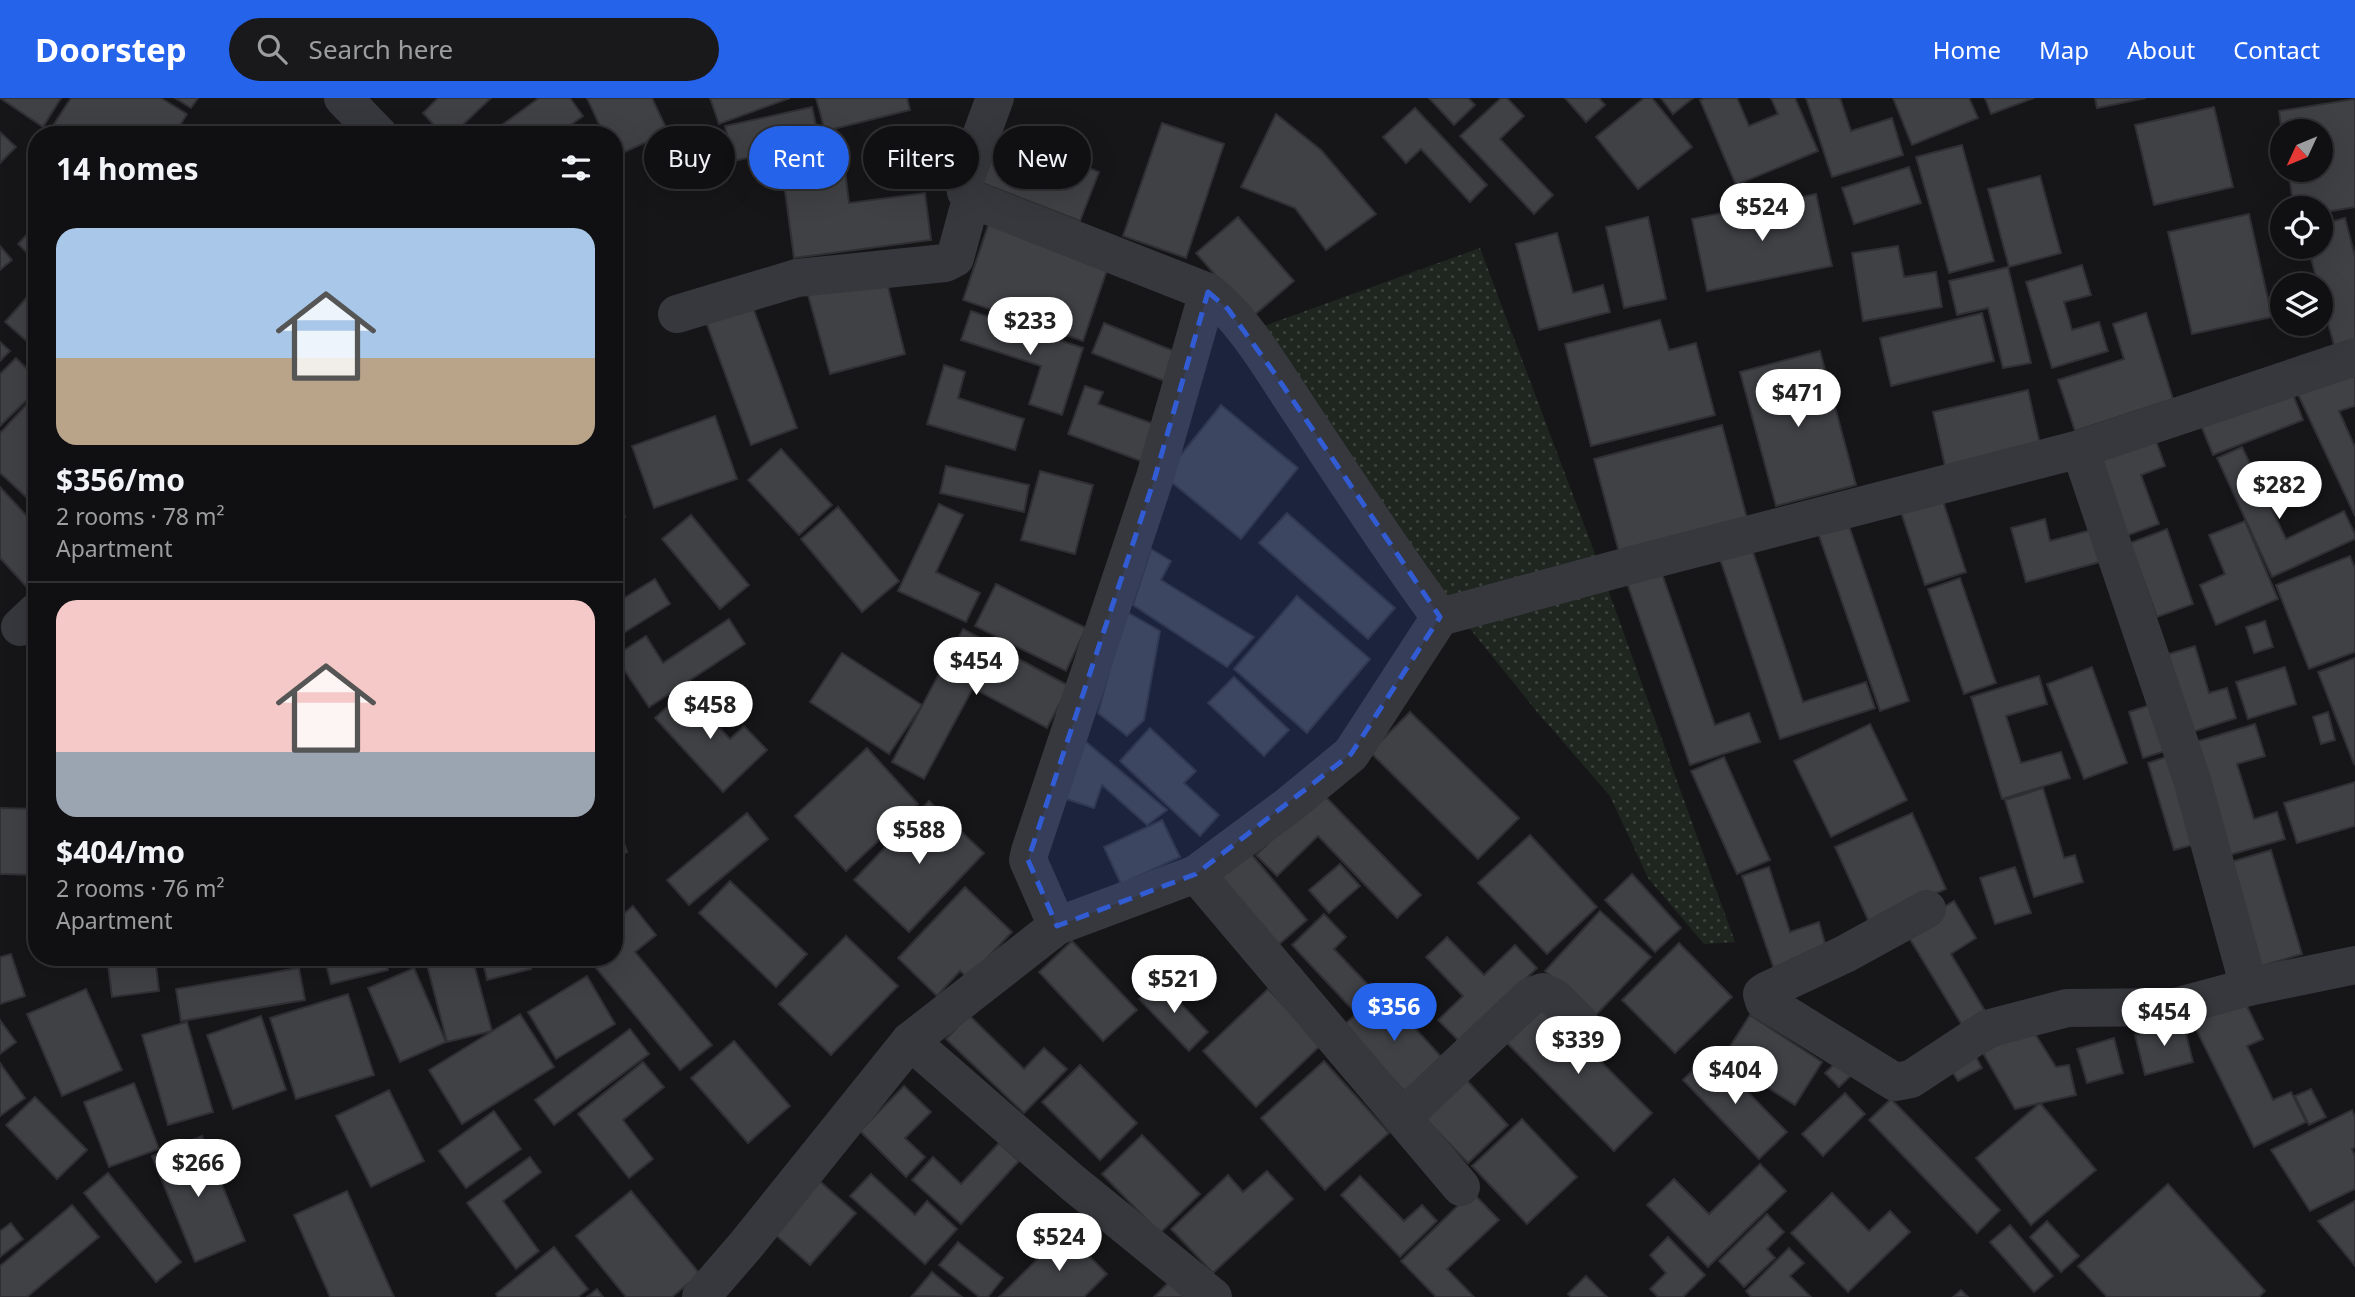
<!DOCTYPE html>
<html lang="en">
<head>
<meta charset="utf-8">
<style>
  body { margin:0; font-family:"Noto Sans",sans-serif; background:#19191b; color:#f1f3f6; height:100vh; display:flex; flex-direction:column; font-size:26px; white-space:nowrap }
  * { box-sizing:border-box; margin:0 }
  p { font-size:23px; color:#9c9d9f }
  .icon { flex:none; width:38px; height:38px; fill:none; stroke:currentColor; stroke-width:2; stroke-linecap:round; stroke-linejoin:round }
  .map { position:relative; flex:1; overflow:hidden }
  .sheet { position:absolute; left:28px; top:28px; width:595px; height:840px; display:flex; flex-direction:column; background:#101012; border-radius:28px; box-shadow:0 7px 28px #0002,0 0 0 2px #303032 }
  .sheet>* { flex:none }
  .banner { position:absolute; left:644px; top:28px; width:665px; height:63px; display:flex; gap:14px }
  .needle { width:46px; rotate:226deg }
  .tools { position:absolute; left:2270px; top:21px; display:grid; gap:14px }
  .tools a { display:grid; place-items:center; width:63px; height:63px; border-radius:50%; background:#101012; box-shadow:0 7px 28px #0002,0 0 0 2px #303032; font-size:35px }
  .price { position:absolute; translate:-50% -60px; padding:0 16px; border-radius:24px; background:#fff; color:#222; font-size:23px; line-height:46px; filter:drop-shadow(0 2px 4px #0008) }
  .price::after { content:''; position:absolute; left:50%; top:42px; width:21px; height:16px; margin-left:-10px; background:inherit; clip-path:polygon(0 0,100% 0,50% 100%) }
  .price.on { background:#2563eb; color:#fff }
  ul { padding:0; list-style:none }
  li { display:grid; align-content:center; gap:14px; height:371px; padding:0 28px }
  li+li { border-top:2px solid #303032 }
  li span { display:grid; place-items:center; height:217px; border-radius:21px; color:#555 }
  li>.icon { margin-inline-start:auto }
  span .icon { width:126px; height:126px; fill:#fffc; stroke-width:1 }
  li b { font-size:30px }
  h2 { display:flex; justify-content:space-between; align-items:center; height:84px; padding:0 28px; font-size:30px }
  .pill { padding:0 24px; border-radius:32px; background:#101012; box-shadow:0 7px 28px #0002,0 0 0 2px #303032; font-size:24px; line-height:63px }
  .pill.on { background:#2563eb; color:#fff }
  header { display:flex; align-items:center; gap:42px; box-sizing:border-box; height:98px; padding:0 35px; background:#2563eb; color:#fff }
  header strong { font-size:33px }
  nav { display:flex; gap:38px; margin-inline-start:auto; font-size:24px }
  .search { width:490px; height:63px; background:#19191b; display:flex; align-items:center; gap:18px; box-sizing:border-box; padding:0 24px; border-radius:38px; color:#9c9d9f; font-size:26px }
  .map>svg:first-child { display:block }
  .grass { fill:url(#grass-dots) }
  .building { fill:#404145; stroke:#303034; stroke-width:2 }
  .lines { fill:none; stroke-linecap:round; stroke-linejoin:round }
  .street { stroke:#37383d; stroke-width:38 }
  .marked { fill:#325cd3; fill-opacity:0.2; stroke:#325cd3; stroke-width:5; stroke-dasharray:14 9; stroke-linejoin:round }
</style>
</head>
<body>
<header>
<strong>Doorstep</strong>
<div class="search"><svg class="icon" aria-label="search" viewBox="0 0 24 24"><circle cx="10" cy="10" r="6"/><path d="M15 15l6 6"/></svg>Search here</div>
<nav><a>Home</a><a>Map</a><a>About</a><a>Contact</a></nav>
</header>
<div class="map">
<svg width="2355" height="1199" viewBox="0 0 2355 1199">
  <defs>
    <pattern id="grass-dots" width="8" height="8" patternUnits="userSpaceOnUse" patternTransform="scale(1.75)"><rect width="8" height="8" fill="#1e261f"/><path d="M2 2h.1M6 6h.1" fill="none" stroke="#3c433d" stroke-width="1.8" stroke-linecap="round"/></pattern>
  </defs>
  <rect width="100%" height="100%" fill="#161618"/>
  <polygon class="grass" points="1480,150 1597,461 1735,844 1704,846 1648,780 1610,698 1538,615 1442,496 1253,232"/>
  <g class="building">
    <polygon points="0,0 61,0 43,29"/>
    <polygon points="71,0 161,0 187,16 174,37 72,37 54,26"/>
    <polygon points="175,0 198,0 191,10"/>
    <polygon points="438,0 491,0 452,37 443,37 423,15"/>
    <polygon points="539,0 570,0 583,18 557,37 488,37"/>
    <polygon points="587,0 652,0 668,34 614,59 614,37 604,37"/>
    <polygon points="710,0 790,0 719,26"/>
    <polygon points="816,0 907,0 910,12 825,33"/>
    <polygon points="1429,0 1468,0 1475,7 1454,27"/>
    <polygon points="1501,0 1507,0 1524,18 1500,41 1553,97 1534,116 1460,38"/>
    <polygon points="1565,0 1599,0 1605,7 1586,24"/>
    <polygon points="1644,0 1652,0 1692,49 1638,91 1596,39"/>
    <polygon points="1661,0 1693,0 1673,16"/>
    <polygon points="1705,0 1737,0 1749,28 1778,16 1771,0 1795,0 1818,53 1736,87 1700,2"/>
    <polygon points="1806,0 1840,0 1851,33 1892,20 1903,57 1832,79"/>
    <polygon points="1893,0 1969,0 1978,20 1912,47"/>
    <polygon points="1985,0 2034,0 1991,16"/>
    <polygon points="2095,0 2146,0 2097,10"/>
    <polygon points="2355,1 2355,109 2320,115 2320,110 2294,110 2288,72 2320,72 2320,33 2282,34 2279,13"/>
    <polygon points="812,9 820,45 733,63 725,28"/>
    <polygon points="2214,9 2233,89 2154,107 2135,27"/>
    <polygon points="1415,10 1487,87 1470,104 1421,51 1406,65 1383,39"/>
    <polygon points="1276,16 1321,52 1376,116 1326,152 1295,110 1241,89"/>
    <polygon points="1162,25 1224,46 1186,160 1123,138"/>
    <polygon points="188,27 203,37 182,37"/>
    <polygon points="992,32 1014,40 1006,60 1056,79 1064,60 1099,74 1080,123 972,81"/>
    <polygon points="0,34 16,49 0,65"/>
    <polygon points="1962,47 1994,163 1949,175 1916,59"/>
    <polygon points="844,64 849,105 925,95 931,142 794,160 782,71"/>
    <polygon points="1909,69 1921,105 1854,126 1842,90"/>
    <polygon points="2040,78 2061,155 2009,169 1988,91"/>
    <polygon points="1816,96 1832,168 1707,193 1692,121"/>
    <polygon points="2249,116 2272,219 2192,236 2168,134"/>
    <polygon points="1238,119 1294,183 1252,219 1196,155"/>
    <polygon points="1648,119 1666,201 1624,210 1606,129"/>
    <polygon points="2345,120 2355,158 2355,248 2336,254 2320,197 2320,187 2318,187 2308,149 2320,149 2320,127"/>
    <polygon points="989,125 1109,166 1083,243 963,202"/>
    <polygon points="37,126 37,164 18,146"/>
    <polygon points="1557,135 1573,195 1603,187 1610,214 1539,232 1516,146"/>
    <polygon points="0,148 12,162 0,172"/>
    <polygon points="1898,148 1904,179 1936,174 1942,209 1863,223 1852,155"/>
    <polygon points="2082,167 2091,197 2064,204 2072,232 2099,224 2108,253 2052,270 2026,184"/>
    <polygon points="2008,169 2031,265 2003,270 1988,210 1957,217 1949,183"/>
    <polygon points="885,177 905,256 830,276 808,197"/>
    <polygon points="37,188 37,252 5,224"/>
    <polygon points="751,204 797,330 751,347 705,221"/>
    <polygon points="971,213 1083,250 1062,317 1029,306 1041,268 961,242"/>
    <polygon points="1982,215 1994,263 1891,288 1880,240"/>
    <polygon points="2146,215 2173,301 2075,333 2058,282 2124,261 2113,226"/>
    <polygon points="1660,222 1669,252 1696,245 1715,317 1591,348 1565,246"/>
    <polygon points="1104,225 1179,255 1167,284 1092,255"/>
    <polygon points="0,244 10,253 0,263"/>
    <polygon points="1820,253 1856,387 1776,408 1740,274"/>
    <polygon points="16,260 37,281 37,292 0,328 0,276"/>
    <polygon points="944,267 965,274 958,300 1024,321 1015,352 927,326"/>
    <polygon points="2355,270 2355,308 2339,313 2355,349 2355,418 2294,288"/>
    <polygon points="2289,286 2303,322 2213,357 2198,320"/>
    <polygon points="1085,288 1103,294 1098,306 1160,328 1146,365 1068,336"/>
    <polygon points="2028,292 2040,346 1945,368 1933,314"/>
    <polygon points="37,295 37,407 36,408 0,375 0,335"/>
    <polygon points="1221,307 1298,370 1241,441 1164,378"/>
    <polygon points="715,318 737,381 654,410 632,348"/>
    <polygon points="1722,327 1747,420 1619,454 1594,361"/>
    <polygon points="2155,340 2165,368 2141,377 2159,426 2123,439 2095,361"/>
    <polygon points="2242,349 2286,441 2344,413 2355,436 2355,441 2272,479 2217,360"/>
    <polygon points="781,351 832,407 799,437 748,382"/>
    <polygon points="946,368 1029,387 1024,414 940,395"/>
    <polygon points="1040,373 1093,387 1075,456 1021,442"/>
    <polygon points="614,386 625,419 614,423"/>
    <polygon points="0,389 37,429 37,493 33,496 0,460"/>
    <polygon points="1941,397 1966,474 1925,487 1900,411"/>
    <polygon points="939,406 963,417 936,474 980,495 966,524 898,493"/>
    <polygon points="838,409 899,483 862,514 801,441"/>
    <polygon points="1287,415 1395,510 1368,541 1259,445"/>
    <polygon points="691,417 749,487 720,511 662,441"/>
    <polygon points="2045,421 2050,443 2102,429 2111,461 2026,484 2011,430"/>
    <polygon points="2245,423 2278,501 2216,527 2200,487 2225,476 2209,437"/>
    <polygon points="1848,425 1909,603 1880,613 1818,435"/>
    <polygon points="2167,431 2193,506 2157,519 2130,445"/>
    <polygon points="1750,445 1803,604 1866,584 1875,610 1780,641 1718,455"/>
    <polygon points="1151,451 1171,463 1161,482 1254,539 1227,569 1133,507"/>
    <polygon points="2350,458 2355,470 2355,554 2309,571 2276,487"/>
    <polygon points="1660,470 1715,627 1749,615 1760,644 1690,667 1626,482"/>
    <polygon points="1960,480 1996,585 1964,596 1928,491"/>
    <polygon points="655,481 670,506 614,541 614,485 624,500"/>
    <polygon points="996,486 1086,530 1066,573 975,528"/>
    <polygon points="1297,498 1370,561 1307,635 1234,571"/>
    <polygon points="1125,513 1160,533 1144,622 1127,638 1098,615"/>
    <polygon points="729,521 745,546 649,609 615,558 646,538 663,565"/>
    <polygon points="2265,523 2273,549 2254,555 2246,529"/>
    <polygon points="963,531 1069,588 1047,630 973,590 924,681 892,664"/>
    <polygon points="2195,548 2209,595 2227,590 2236,620 2186,636 2162,558"/>
    <polygon points="842,555 922,607 889,656 810,604"/>
    <polygon points="2355,560 2355,665 2354,666 2318,574"/>
    <polygon points="2092,569 2127,665 2084,681 2047,586"/>
    <polygon points="2285,569 2296,606 2248,621 2236,584"/>
    <polygon points="2039,578 2047,606 2006,618 2021,665 2061,654 2070,680 2002,701 1971,599"/>
    <polygon points="1234,579 1289,632 1264,658 1208,605"/>
    <polygon points="685,592 730,641 744,628 767,652 723,694 655,620"/>
    <polygon points="2153,606 2168,652 2143,660 2129,614"/>
    <polygon points="1410,614 1519,720 1478,761 1370,654"/>
    <polygon points="2328,614 2335,642 2321,646 2313,619"/>
    <polygon points="1870,626 1907,702 1831,739 1794,663"/>
    <polygon points="2255,626 2265,658 2237,666 2254,721 2277,714 2285,741 2226,758 2192,645"/>
    <polygon points="1150,630 1196,673 1184,685 1219,717 1200,738 1120,663"/>
    <polygon points="1085,643 1167,712 1147,727 1102,687 1094,710 1063,700"/>
    <polygon points="867,650 918,706 846,773 795,718"/>
    <polygon points="2172,657 2199,745 2174,752 2148,665"/>
    <polygon points="614,659 622,681 614,683"/>
    <polygon points="1724,659 1770,762 1737,776 1691,673"/>
    <polygon points="2355,684 2355,728 2297,745 2284,705"/>
    <polygon points="2043,690 2064,760 2075,757 2083,784 2034,799 2005,702"/>
    <polygon points="1321,694 1421,797 1397,820 1318,738 1277,778 1256,757"/>
    <polygon points="929,703 984,755 909,834 854,782"/>
    <polygon points="0,710 37,711 37,777 0,776"/>
    <polygon points="747,715 768,741 689,807 667,782"/>
    <polygon points="1912,715 1946,791 1869,824 1835,749"/>
    <polygon points="614,716 627,754 614,759"/>
    <polygon points="1162,722 1180,759 1121,786 1104,749"/>
    <polygon points="1530,737 1597,809 1547,856 1478,785"/>
    <polygon points="1247,751 1307,822 1276,849 1216,778"/>
    <polygon points="2271,752 2302,856 2255,870 2224,766"/>
    <polygon points="1340,766 1360,788 1329,815 1309,792"/>
    <polygon points="1769,769 1790,834 1819,824 1828,856 1775,874 1742,778"/>
    <polygon points="2015,769 2031,815 1995,826 1980,780"/>
    <polygon points="1632,776 1681,830 1655,854 1605,802"/>
    <polygon points="730,783 807,856 776,889 699,815"/>
    <polygon points="965,789 1012,834 968,880 960,873 937,898 898,860"/>
    <polygon points="1954,803 1976,840 1951,856 1988,918 1965,932 1905,833"/>
    <polygon points="633,808 656,837 635,854 712,947 680,972 587,859 614,859 614,824"/>
    <polygon points="1600,813 1651,859 1594,919 1545,873"/>
    <polygon points="1324,816 1346,839 1334,851 1372,891 1352,911 1292,847"/>
    <polygon points="846,838 898,888 831,957 779,906"/>
    <polygon points="1447,839 1484,877 1515,847 1537,870 1460,944 1438,922 1463,898 1426,859"/>
    <polygon points="1072,843 1137,912 1103,943 1039,874"/>
    <polygon points="1679,845 1732,899 1675,955 1622,902"/>
    <polygon points="11,856 25,898 0,906 0,859"/>
    <polygon points="107,859 155,859 159,893 112,899"/>
    <polygon points="324,859 385,859 388,872 331,886"/>
    <polygon points="425,859 472,859 492,933 447,944"/>
    <polygon points="482,859 529,859 531,871 487,882"/>
    <polygon points="299,870 305,902 181,923 176,891"/>
    <polygon points="414,870 446,944 400,964 368,890"/>
    <polygon points="587,878 615,926 556,961 528,914"/>
    <polygon points="1158,882 1208,934 1189,953 1139,901"/>
    <polygon points="86,891 122,972 62,998 27,916"/>
    <polygon points="1268,891 1321,947 1256,1009 1203,953"/>
    <polygon points="1381,893 1445,963 1408,997 1343,928"/>
    <polygon points="348,896 374,977 296,1001 270,920"/>
    <polygon points="2243,900 2263,941 2247,948 2273,1002 2291,994 2306,1024 2254,1049 2193,925"/>
    <polygon points="1541,903 1652,1015 1614,1053 1503,941"/>
    <polygon points="520,916 554,969 462,1026 429,972"/>
    <polygon points="969,917 1024,971 1044,950 1067,971 1024,1015 946,941"/>
    <polygon points="1750,917 1822,964 1795,1007 1722,961"/>
    <polygon points="261,918 286,992 233,1011 207,937"/>
    <polygon points="0,922 16,944 0,956"/>
    <polygon points="187,924 213,1014 168,1027 142,937"/>
    <polygon points="2183,924 2193,964 2145,977 2135,937"/>
    <polygon points="2030,928 2056,969 2069,967 2076,997 2015,1011 1983,955"/>
    <polygon points="630,931 649,956 554,1027 535,1002"/>
    <polygon points="2114,940 2123,975 2087,985 2077,951"/>
    <polygon points="734,943 790,1008 748,1045 691,980"/>
    <polygon points="1710,955 1787,1034 1759,1061 1683,982"/>
    <polygon points="1845,956 1859,970 1839,989 1825,975"/>
    <polygon points="1975,957 1982,970 1958,983 1950,970"/>
    <polygon points="1324,963 1389,1035 1325,1092 1261,1020"/>
    <polygon points="643,964 664,989 623,1022 653,1061 629,1080 578,1016"/>
    <polygon points="0,965 25,1000 0,1018"/>
    <polygon points="1080,967 1137,1025 1100,1062 1042,1004"/>
    <polygon points="1461,976 1508,1027 1468,1065 1420,1015"/>
    <polygon points="134,985 159,1051 109,1069 84,1004"/>
    <polygon points="904,988 931,1014 905,1040 925,1059 906,1079 860,1033"/>
    <polygon points="2311,991 2326,1019 2309,1027 2295,998"/>
    <polygon points="389,992 424,1063 371,1089 336,1018"/>
    <polygon points="1845,995 1865,1016 1823,1058 1802,1036"/>
    <polygon points="35,999 87,1052 57,1081 6,1027"/>
    <polygon points="1891,1001 2000,1112 1977,1135 1869,1022"/>
    <polygon points="2040,1005 2096,1072 2031,1127 1976,1060"/>
    <polygon points="2352,1012 2355,1019 2355,1049 2352,1051 2355,1058 2355,1091 2310,1113 2271,1052"/>
    <polygon points="494,1013 521,1051 466,1090 439,1053"/>
    <polygon points="1522,1021 1577,1079 1527,1126 1472,1068"/>
    <polygon points="1142,1037 1200,1096 1160,1135 1102,1076"/>
    <polygon points="202,1038 245,1143 195,1164 152,1058"/>
    <polygon points="999,1045 1019,1063 961,1126 912,1082 933,1059 961,1086"/>
    <polygon points="530,1059 541,1074 503,1103 539,1153 516,1171 467,1105"/>
    <polygon points="1760,1066 1786,1093 1708,1169 1647,1107 1674,1081 1709,1116"/>
    <polygon points="1267,1073 1293,1101 1213,1175 1171,1131 1228,1077 1243,1094"/>
    <polygon points="108,1075 181,1164 156,1184 84,1095"/>
    <polygon points="871,1076 915,1117 927,1103 957,1131 925,1166 850,1098"/>
    <polygon points="1360,1078 1404,1123 1422,1107 1437,1123 1400,1159 1341,1097"/>
    <polygon points="816,1080 856,1115 810,1167 770,1132"/>
    <polygon points="2168,1086 2265,1193 2259,1199 2107,1199 2078,1168"/>
    <polygon points="347,1093 394,1199 330,1199 294,1117"/>
    <polygon points="631,1093 700,1176 672,1199 626,1199 576,1138"/>
    <polygon points="1472,1094 1499,1122 1447,1171 1474,1199 1436,1199 1401,1163"/>
    <polygon points="1832,1095 1869,1133 1890,1113 1910,1134 1848,1194 1791,1135"/>
    <polygon points="2355,1103 2355,1168 2318,1123"/>
    <polygon points="72,1107 99,1139 27,1199 0,1199 0,1168"/>
    <polygon points="1767,1116 1784,1134 1767,1151 1775,1160 1744,1189 1719,1163"/>
    <polygon points="2047,1123 2079,1158 2061,1174 2030,1139"/>
    <polygon points="11,1125 23,1141 0,1159 0,1133"/>
    <polygon points="2010,1127 2053,1178 2034,1194 1990,1144"/>
    <polygon points="1065,1134 1107,1176 1084,1199 999,1199"/>
    <polygon points="1668,1139 1705,1177 1683,1199 1658,1199 1650,1191 1666,1175 1650,1157"/>
    <polygon points="958,1144 1003,1180 988,1199 979,1199 939,1167"/>
    <polygon points="554,1149 588,1191 578,1199 498,1199 496,1196"/>
    <polygon points="1789,1150 1804,1165 1790,1178 1811,1199 1751,1199 1746,1193"/>
    <polygon points="932,1174 962,1199 912,1198"/>
    <polygon points="1586,1178 1607,1199 1571,1199 1568,1196"/>
    <polygon points="1172,1181 1190,1199 1154,1199"/>
    <polygon points="597,1191 603,1199 587,1199"/>
    <polygon points="1961,1192 1968,1199 1953,1199"/>
  </g>
  <g class="lines">
    <g class="street">
      <polyline points="343,0 379,37"/>
      <path d="M971,101l237,93c34,25 64,77 88,113 47,71 93,143 144,212"/>
      <polyline points="677,216 797,180 945,165 955,160 971,101 966,94 964,84 995,0"/>
      <polyline points="2080,351 2192,682 2249,889"/>
      <polyline points="20,529 37,513"/>
      <polyline points="1196,776 1461,1089"/>
      <polyline points="1927,811 1845,856 1766,893 1762,896 1764,903 1895,984 1911,981 1987,931 2067,910 2175,909 2249,889 2355,867"/>
      <polyline points="1057,828 1028,762 1030,753 1155,379 1208,194"/>
      <polyline points="910,943 1073,1085 1213,1199"/>
      <polyline points="1403,1019 1531,898 1543,894 1554,899 1579,924"/>
      <polyline points="701,1199 746,1147 910,943 1057,828 1196,776 1289,707 1351,656 1440,519 1643,464 2080,351 2355,259"/>
    </g>
  </g>
  <path class="marked" d="M1208,194l20,17 47,65 165,243 -89,137 -155,120 -139,52 -29,-66 127,-383z"/>
</svg>
<div class="tools">
<a><svg class="needle" viewBox="-14 -14 28 28"><path d="M0-13l5 13h-10z" fill="#e53935"/><path d="M0 13l5-13h-10z" fill="#9c9d9f"/></svg></a>
<a><svg class="icon" aria-label="locate" viewBox="0 0 24 24"><circle cx="12" cy="12" r="6"/><path d="M12 2v4M12 18v4M2 12h4M18 12h4"/></svg></a>
<a><svg class="icon" aria-label="layers" viewBox="0 0 24 24"><path d="M12 4l9 5-9 5-9-5zM3 14l9 5 9-5"/></svg></a>
</div>
<b class="price" style="left:1762px;top:145px">$524</b>
<b class="price" style="left:1030px;top:259px">$233</b>
<b class="price" style="left:1798px;top:331px">$471</b>
<b class="price" style="left:2279px;top:423px">$282</b>
<b class="price" style="left:976px;top:599px">$454</b>
<b class="price" style="left:710px;top:643px">$458</b>
<b class="price" style="left:919px;top:768px">$588</b>
<b class="price" style="left:1174px;top:917px">$521</b>
<b class="price on" style="left:1394px;top:945px">$356</b>
<b class="price" style="left:2164px;top:950px">$454</b>
<b class="price" style="left:1578px;top:978px">$339</b>
<b class="price" style="left:1735px;top:1008px">$404</b>
<b class="price" style="left:198px;top:1101px">$266</b>
<b class="price" style="left:1059px;top:1175px">$524</b>
<div class="banner">
<a class="pill">Buy</a>
<a class="pill on">Rent</a>
<a class="pill">Filters</a>
<a class="pill">New</a>
</div>
<section class="sheet">
<h2>14 homes<svg class="icon" aria-label="filters" viewBox="0 0 24 24"><path d="M4 7h16M4 17h16"/><circle cx="9" cy="7" r="2"/><circle cx="15" cy="17" r="2"/></svg></h2>
<ul>
<li><span style="background:linear-gradient(#a9c7e8 60%,#b9a48a 0)"><svg class="icon" aria-label="home" viewBox="0 0 24 24"><path d="M3 11l9-7 9 7M6 9v11h12V9"/></svg></span><div><b>$356/mo</b><p>2 rooms · 78 m²</p><p>Apartment</p></div></li>
<li><span style="background:linear-gradient(#f6c9c9 70%,#9aa5b1 0)"><svg class="icon" aria-label="home" viewBox="0 0 24 24"><path d="M3 11l9-7 9 7M6 9v11h12V9"/></svg></span><div><b>$404/mo</b><p>2 rooms · 76 m²</p><p>Apartment</p></div></li>
</ul>
</section>
</div>
</body>
</html>
